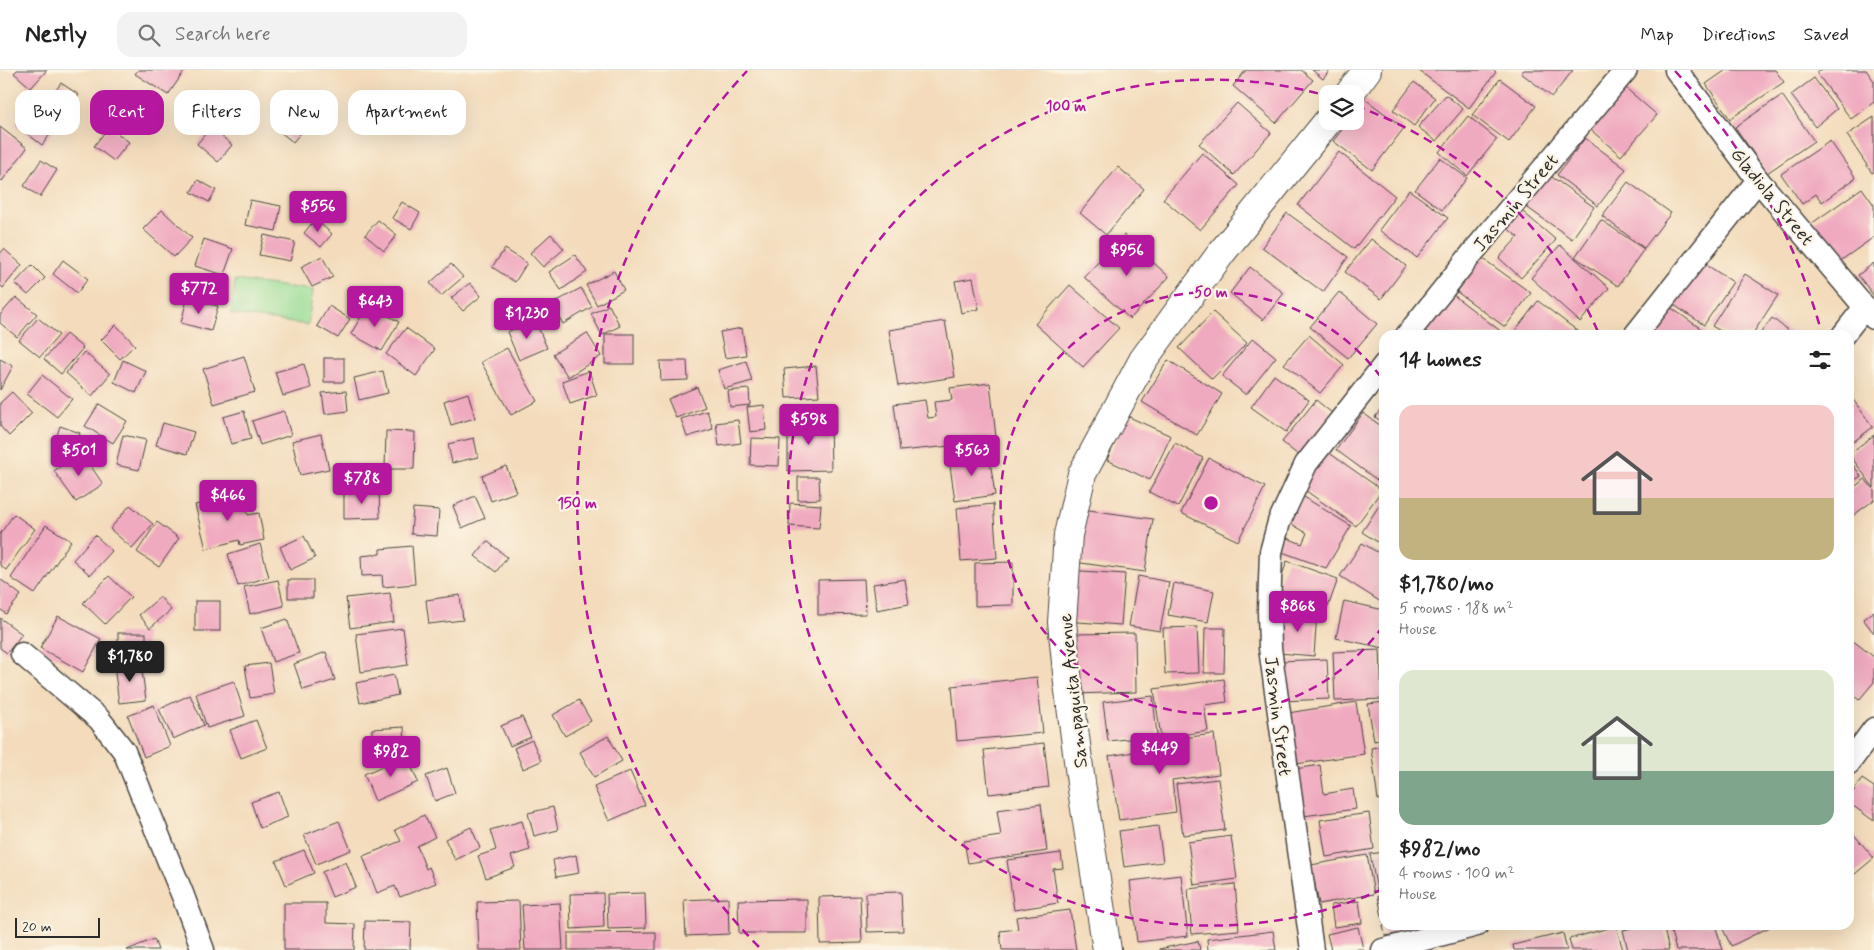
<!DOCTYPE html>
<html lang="en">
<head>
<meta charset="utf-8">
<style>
  body { margin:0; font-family:Mynerve,sans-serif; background:#f2f2f2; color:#222; height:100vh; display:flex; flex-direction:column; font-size:19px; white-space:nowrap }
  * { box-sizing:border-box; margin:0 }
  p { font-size:16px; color:#767676 }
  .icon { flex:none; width:28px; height:28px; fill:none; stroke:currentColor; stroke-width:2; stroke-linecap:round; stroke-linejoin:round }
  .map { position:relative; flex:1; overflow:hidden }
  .sheet { position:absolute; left:1379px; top:260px; width:475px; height:600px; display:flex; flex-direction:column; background:#fff; border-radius:15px; box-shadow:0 5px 20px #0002 }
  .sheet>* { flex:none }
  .top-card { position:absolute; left:15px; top:20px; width:475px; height:45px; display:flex; gap:10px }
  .buttons { position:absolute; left:1319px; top:15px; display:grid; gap:10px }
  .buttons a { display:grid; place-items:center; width:45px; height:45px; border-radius:10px; background:#fff; box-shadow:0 5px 20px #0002; font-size:25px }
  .scale { position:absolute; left:15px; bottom:12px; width:85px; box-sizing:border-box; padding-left:5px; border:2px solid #2b2b2b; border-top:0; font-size:14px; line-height:18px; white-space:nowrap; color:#2b2b2b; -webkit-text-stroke:4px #fcf5e5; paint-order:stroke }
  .price { position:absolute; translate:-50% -42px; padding:0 11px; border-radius:5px; background:#b5179e; color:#fff; font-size:16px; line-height:32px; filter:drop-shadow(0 1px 2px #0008) }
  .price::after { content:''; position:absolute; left:50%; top:30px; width:15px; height:11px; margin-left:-8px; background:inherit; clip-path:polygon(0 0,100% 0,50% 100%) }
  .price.selected { background:#222; color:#fff }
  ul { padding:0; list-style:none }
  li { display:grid; align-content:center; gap:10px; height:265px; padding:0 20px }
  li span { display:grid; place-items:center; height:155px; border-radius:15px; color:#555 }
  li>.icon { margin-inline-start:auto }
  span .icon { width:90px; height:90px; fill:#fffc; stroke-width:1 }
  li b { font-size:21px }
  h2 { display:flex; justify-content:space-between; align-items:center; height:60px; padding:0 20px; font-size:21px }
  .chip { padding:0 18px; border-radius:15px; background:#fff; box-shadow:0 5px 20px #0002; font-size:18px; line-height:45px }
  .chip.selected { background:#b5179e; color:#fff }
  header { display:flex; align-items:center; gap:30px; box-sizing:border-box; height:70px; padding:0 25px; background:#fff; border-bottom:1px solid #e0e0e0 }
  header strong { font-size:24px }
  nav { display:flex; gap:28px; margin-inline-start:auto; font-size:18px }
  .search { width:350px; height:45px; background:#f2f2f2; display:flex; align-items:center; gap:12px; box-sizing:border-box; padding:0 18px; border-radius:15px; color:#767676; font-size:19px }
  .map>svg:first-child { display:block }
  .green { fill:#97dc94; stroke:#618460 }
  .building { fill:#f0aac0 }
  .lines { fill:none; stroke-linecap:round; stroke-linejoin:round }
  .street-casing { stroke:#494541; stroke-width:25 }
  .secondary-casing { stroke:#494541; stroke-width:30 }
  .street { stroke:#fff; stroke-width:22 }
  .secondary { stroke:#fff; stroke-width:28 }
  .ring { fill:none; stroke:#b5179e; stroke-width:2.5; stroke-dasharray:9 6 }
  .labels { text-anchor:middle; stroke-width:4.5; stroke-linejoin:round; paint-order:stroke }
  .street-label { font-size:19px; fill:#2b2b2b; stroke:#fcf5e5 }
  .centre { fill:#b5179e; stroke:#fcf5e5; stroke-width:2.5 }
  .ring-label { font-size:15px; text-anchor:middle; font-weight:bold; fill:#b5179e; stroke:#fcf5e5; stroke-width:4.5; stroke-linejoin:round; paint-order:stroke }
</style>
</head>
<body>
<header>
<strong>Nestly</strong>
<div class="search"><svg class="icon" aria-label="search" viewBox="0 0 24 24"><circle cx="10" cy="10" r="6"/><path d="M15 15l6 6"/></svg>Search here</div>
<nav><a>Map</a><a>Directions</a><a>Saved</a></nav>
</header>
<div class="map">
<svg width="1874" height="880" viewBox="0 0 1874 880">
  <rect width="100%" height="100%" fill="#fcf5e5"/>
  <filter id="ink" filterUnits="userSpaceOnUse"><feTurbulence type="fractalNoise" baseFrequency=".02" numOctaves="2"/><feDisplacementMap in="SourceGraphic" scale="10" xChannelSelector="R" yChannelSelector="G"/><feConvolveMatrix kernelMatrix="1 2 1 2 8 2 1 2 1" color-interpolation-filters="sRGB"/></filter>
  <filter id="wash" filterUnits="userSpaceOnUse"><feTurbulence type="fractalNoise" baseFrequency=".0096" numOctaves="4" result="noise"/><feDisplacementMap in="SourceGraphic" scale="20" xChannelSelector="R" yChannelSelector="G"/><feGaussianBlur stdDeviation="1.12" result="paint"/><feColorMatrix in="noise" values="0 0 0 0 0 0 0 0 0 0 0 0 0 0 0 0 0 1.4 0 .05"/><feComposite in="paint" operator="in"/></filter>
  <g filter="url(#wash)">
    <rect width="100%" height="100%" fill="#f3dbbb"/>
    <polygon class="green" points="235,210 313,220 308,255 231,244"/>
    <g id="blocks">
      <g class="building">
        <polygon points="17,0 47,0 31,18 14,3"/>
        <polygon points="138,0 185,0 168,25 135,4"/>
        <polygon points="1246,0 1301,0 1313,10 1276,53 1233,16"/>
        <polygon points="1312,0 1330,0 1323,9"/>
        <polygon points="1418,0 1493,0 1496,2 1469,38"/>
        <polygon points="1524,0 1573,0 1552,27 1521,3"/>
        <polygon points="1726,0 1775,0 1784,12 1730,49 1706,14"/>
        <polygon points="1819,0 1866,0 1874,11 1874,32 1851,49 1816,2"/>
        <polygon points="1814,8 1837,39 1815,57 1791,25"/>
        <polygon points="1500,9 1536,36 1509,72 1472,45"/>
        <polygon points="1414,12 1435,28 1414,56 1393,40"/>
        <polygon points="61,13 79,25 68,40 51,27"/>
        <polygon points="1620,13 1657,45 1621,86 1584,54"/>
        <polygon points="1446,25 1463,39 1436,71 1418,57"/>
        <polygon points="1782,25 1814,71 1767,103 1735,57"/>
        <polygon points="1365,29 1404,58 1372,100 1333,71 1349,51 1355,51 1355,43"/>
        <polygon points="32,33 59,53 42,75 16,55"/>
        <polygon points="1237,33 1271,63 1234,105 1199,74"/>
        <polygon points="292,36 310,52 293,72 275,58"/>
        <polygon points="1468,46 1497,69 1467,106 1439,82"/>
        <polygon points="1874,47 1874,102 1872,103 1847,65"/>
        <polygon points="0,57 27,78 2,111 0,109"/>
        <polygon points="109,57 129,72 114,91 94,76"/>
        <polygon points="211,57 232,75 218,92 197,74"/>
        <polygon points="1585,68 1626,99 1598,136 1557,105"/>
        <polygon points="1830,71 1856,108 1822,132 1816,124 1802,134 1781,104"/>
        <polygon points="1339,82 1395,126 1354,179 1298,135"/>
        <polygon points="1202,83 1239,115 1200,160 1163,129"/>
        <polygon points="1440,88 1467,108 1442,140 1415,120"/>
        <polygon points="41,90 57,100 40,127 24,116"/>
        <polygon points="1118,97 1144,119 1106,165 1080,143"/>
        <polygon points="1545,102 1594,137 1572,169 1522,134"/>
        <polygon points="198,110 216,120 209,132 191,122"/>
        <polygon points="1628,112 1671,143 1644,178 1602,146"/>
        <polygon points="1862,118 1874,135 1874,167 1836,194 1808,156"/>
        <polygon points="1409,120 1448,148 1417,188 1379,160"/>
        <polygon points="250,130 281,136 276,161 245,155"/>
        <polygon points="402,132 420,143 411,159 392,148"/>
        <polygon points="1516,136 1556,170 1521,208 1499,188 1518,167 1501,153"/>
        <polygon points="162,140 192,168 174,187 143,159"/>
        <polygon points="1287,143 1348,187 1323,222 1262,177"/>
        <polygon points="315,149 332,164 321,177 304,163"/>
        <polygon points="378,150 397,165 384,181 365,165"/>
        <polygon points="1601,150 1644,179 1618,216 1575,187"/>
        <polygon points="551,164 564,179 543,197 530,183"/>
        <polygon points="264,165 295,172 290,191 259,185"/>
        <polygon points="1124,165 1169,207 1130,249 1084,207"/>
        <polygon points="204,169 233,179 224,205 195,196"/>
        <polygon points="1371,169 1406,196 1381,229 1345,202"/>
        <polygon points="1560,175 1609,218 1580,252 1531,208"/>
        <polygon points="4,179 22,195 3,218 0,215 0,184"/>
        <polygon points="505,179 527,193 515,212 492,197"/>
        <polygon points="575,185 587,202 561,220 549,202"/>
        <polygon points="322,186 333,207 312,217 301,197"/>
        <polygon points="1482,188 1531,223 1505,257 1457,222"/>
        <polygon points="63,190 88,209 77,223 53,204"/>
        <polygon points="1702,192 1733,212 1704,255 1674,235"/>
        <polygon points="1874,193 1874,226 1858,205"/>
        <polygon points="451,194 463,207 441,226 430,213"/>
        <polygon points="32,195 45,208 28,225 15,213"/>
        <polygon points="1250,197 1284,223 1263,250 1230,223"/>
        <polygon points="614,201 624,220 597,235 586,215"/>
        <polygon points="1745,204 1778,225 1752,265 1727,265 1712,256"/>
        <polygon points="973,208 979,239 961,243 955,211"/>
        <polygon points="470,213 481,226 463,241 451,228"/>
        <polygon points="1070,215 1119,258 1083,297 1035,254"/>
        <polygon points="581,218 592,237 563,254 552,234"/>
        <polygon points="1339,222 1377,254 1348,288 1310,257"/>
        <polygon points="1452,224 1503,263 1501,265 1431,265 1424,260"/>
        <polygon points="16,227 37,244 17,267 0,253 0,245"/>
        <polygon points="187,229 218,236 211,261 181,253"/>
        <polygon points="1538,231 1583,265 1518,265 1514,262"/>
        <polygon points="368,234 399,252 382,281 351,264"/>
        <polygon points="609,235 620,256 602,265 591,244"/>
        <polygon points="329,236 350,249 338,268 317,256"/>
        <polygon points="1670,237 1710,265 1650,265"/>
        <polygon points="1213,242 1247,273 1212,309 1179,278"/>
        <polygon points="38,248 59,265 40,287 19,270"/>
        <polygon points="1772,248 1794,265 1759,265"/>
        <polygon points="535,250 547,278 519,290 507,262"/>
        <polygon points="945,251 955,307 898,316 889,260"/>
        <polygon points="116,255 135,275 120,289 101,270"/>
        <polygon points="406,258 435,279 416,306 386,284"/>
        <polygon points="742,258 746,285 725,288 720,262"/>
        <polygon points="587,263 601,286 568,307 553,284"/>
        <polygon points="66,264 83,278 61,304 44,289"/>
        <rect x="605" y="264" width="29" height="30"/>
        <polygon points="1309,265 1344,295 1320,323 1284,294"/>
        <polygon points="1253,268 1276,287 1246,325 1222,306"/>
        <polygon points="507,278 537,331 511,345 481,292"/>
        <polygon points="84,282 110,304 92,326 66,303"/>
        <polygon points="244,286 255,322 214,334 203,299"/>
        <rect x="324" y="288" width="20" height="24"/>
        <polygon points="0,289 13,296 0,320"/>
        <polygon points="123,290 146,301 136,323 114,312"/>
        <polygon points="1168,290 1222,324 1197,365 1142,332"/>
        <polygon points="660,291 687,291 688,310 661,311"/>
        <polygon points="746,291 752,311 724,319 718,300"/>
        <polygon points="304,294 311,318 283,326 275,302"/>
        <polygon points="816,296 819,326 786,328 784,299"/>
        <polygon points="383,301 388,323 359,330 354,308"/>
        <polygon points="589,301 597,325 570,334 562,311"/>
        <polygon points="42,305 72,329 57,347 27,324"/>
        <polygon points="1274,305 1309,330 1286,362 1251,337"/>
        <polygon points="990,313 996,367 950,373 950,376 900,381 894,334 925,330 928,348 936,347 934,332 952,330 950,318"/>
        <polygon points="697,317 705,337 676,348 668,329"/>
        <polygon points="749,319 750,335 730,337 728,321"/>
        <polygon points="346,321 348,341 325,344 322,323"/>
        <polygon points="12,322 32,343 9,366 0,356 0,333"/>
        <polygon points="468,323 475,348 451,355 444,331"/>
        <polygon points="1849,324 1873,357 1849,375"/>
        <polygon points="1316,330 1332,343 1298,385 1282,372"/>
        <polygon points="99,334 127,351 113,373 85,356"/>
        <polygon points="764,335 766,360 750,362 747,337"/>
        <polygon points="1384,335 1384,353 1375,347"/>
        <polygon points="244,341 251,369 231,374 223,347"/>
        <polygon points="284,341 291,365 260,375 252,351"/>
        <polygon points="707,341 713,359 687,367 681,349"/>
        <polygon points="1363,343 1384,358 1384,415 1336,380"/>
        <polygon points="1127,346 1171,366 1150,410 1107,390"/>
        <polygon points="738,350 741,373 719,376 716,353"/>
        <polygon points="788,351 830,351 831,400 788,401"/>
        <polygon points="163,353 194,362 187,384 156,375"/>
        <polygon points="60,356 80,363 75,379 55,372"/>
        <polygon points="386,361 415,362 414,399 385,399"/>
        <polygon points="321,364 329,399 300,405 292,371"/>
        <polygon points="123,365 146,370 139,400 116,395"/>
        <polygon points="1874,365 1874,418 1849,384"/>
        <polygon points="474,368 478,387 452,393 448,374"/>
        <polygon points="751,368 780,369 779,396 750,395"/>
        <polygon points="1175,373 1203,388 1178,437 1149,422"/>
        <polygon points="1325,380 1382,420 1356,456 1299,416"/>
        <polygon points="81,382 103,414 76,432 54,401"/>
        <polygon points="989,383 995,425 955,431 949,389"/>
        <polygon points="1209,388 1265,417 1238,471 1181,443"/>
        <polygon points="1849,389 1861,406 1849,414"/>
        <polygon points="506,396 516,422 491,431 482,406"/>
        <polygon points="798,407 819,407 820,429 798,430"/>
        <polygon points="1865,409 1874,420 1874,430 1851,447 1849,444 1849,421"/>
        <polygon points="379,420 380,448 344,449 344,421"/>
        <polygon points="243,423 248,445 259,443 264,470 240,475 239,470 206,479 195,435"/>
        <polygon points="475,426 485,448 462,458 453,436"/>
        <polygon points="1304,427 1351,456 1326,498 1277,480 1282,466 1302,474 1307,463 1288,452"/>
        <polygon points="1384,428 1384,476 1362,462"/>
        <polygon points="790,433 821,435 819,458 789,456"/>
        <polygon points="993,434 997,488 961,491 957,438"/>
        <polygon points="130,435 153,454 132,478 110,459"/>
        <polygon points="413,438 439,440 437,466 411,464"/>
        <polygon points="1082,439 1153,449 1145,502 1074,492"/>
        <polygon points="14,444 35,459 6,500 0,495 0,464"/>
        <polygon points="157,452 179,468 159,497 137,482"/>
        <polygon points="46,455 71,471 35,524 11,508"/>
        <polygon points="95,465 112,481 90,505 73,490"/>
        <polygon points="304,466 315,488 290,500 280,477"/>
        <polygon points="487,471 507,487 496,502 475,486"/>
        <polygon points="1362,473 1384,486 1384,528 1381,532 1340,506"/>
        <polygon points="260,474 269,507 238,516 228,484"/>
        <polygon points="412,476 415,514 383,517 382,505 362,506 361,486 380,484 380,479"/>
        <polygon points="1287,491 1338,509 1328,537 1277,520"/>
        <polygon points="1013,492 1013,535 975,536 975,493"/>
        <polygon points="1068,500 1125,504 1121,555 1064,551"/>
        <polygon points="109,506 131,527 105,554 83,533"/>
        <polygon points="1138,506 1169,512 1160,561 1129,556"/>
        <polygon points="0,509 21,525 6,544 0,539"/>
        <polygon points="864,509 866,544 818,545 818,510"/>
        <polygon points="905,509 909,534 877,540 873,514"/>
        <polygon points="278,510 284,536 250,544 244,517"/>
        <rect x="288" y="510" width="25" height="18"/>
        <polygon points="1174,513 1214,521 1208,552 1168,545"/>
        <polygon points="390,523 394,552 350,558 346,528"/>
        <polygon points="460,525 463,550 429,554 426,530"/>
        <polygon points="160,527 171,540 150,558 139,545"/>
        <rect x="195" y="531" width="25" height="30"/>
        <polygon points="1344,531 1384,540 1384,578 1336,568"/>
        <polygon points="1283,540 1317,542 1314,586 1279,583"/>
        <polygon points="1874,541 1874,563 1863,549"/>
        <polygon points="58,546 101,569 83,602 40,578"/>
        <polygon points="0,548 22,564 7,583 0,578"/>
        <polygon points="287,549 299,583 273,592 261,558"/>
        <polygon points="1197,557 1199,603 1165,604 1163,558"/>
        <polygon points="403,558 408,595 361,602 356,564"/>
        <polygon points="1205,558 1225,558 1224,603 1204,603"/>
        <rect x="118" y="563" width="28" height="18"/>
        <polygon points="1135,563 1136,622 1075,624 1074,564"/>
        <polygon points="1852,570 1874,587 1874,612 1859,630 1849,622 1849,574"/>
        <polygon points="1380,580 1382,629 1335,631 1333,582"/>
        <polygon points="326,582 335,610 303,620 294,594"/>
        <polygon points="1327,589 1329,629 1282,631 1280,591"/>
        <polygon points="141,593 146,630 119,633 114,596"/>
        <polygon points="269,593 274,624 250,628 245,596"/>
        <polygon points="394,605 398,625 360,633 356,613"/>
        <polygon points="1037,607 1043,663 957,671 952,616"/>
        <polygon points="1224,609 1227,632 1204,635 1208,661 1161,668 1154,619"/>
        <polygon points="234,611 245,646 207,658 196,624"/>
        <polygon points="190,625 204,655 173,669 159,639"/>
        <polygon points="1153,626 1157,666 1108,671 1103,632"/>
        <polygon points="579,630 591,651 565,666 553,645"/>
        <polygon points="1356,632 1364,684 1296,694 1288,643"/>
        <polygon points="1384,632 1384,669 1374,671 1368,634"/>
        <polygon points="154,635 170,676 144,687 128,646"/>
        <polygon points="522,647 531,667 510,676 501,656"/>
        <polygon points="256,650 267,678 241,688 230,660"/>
        <polygon points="404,657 405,675 372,677 372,659"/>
        <polygon points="1214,664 1219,704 1172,710 1176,742 1119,750 1109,686 1166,677 1166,670"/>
        <polygon points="608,666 622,691 594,707 580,682"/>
        <polygon points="532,670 541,691 523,699 514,678"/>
        <polygon points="1044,673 1049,717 989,724 984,680"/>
        <polygon points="1384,676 1384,729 1378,730 1371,678"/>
        <polygon points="407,686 418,712 375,731 364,704"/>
        <polygon points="1320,695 1324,724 1353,719 1356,739 1303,746 1295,699"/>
        <polygon points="447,698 455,723 435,731 426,706"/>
        <polygon points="630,701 645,735 609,751 594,717"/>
        <polygon points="1218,709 1225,760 1183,765 1176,714"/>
        <polygon points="1862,709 1874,717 1874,751 1849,733 1849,728"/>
        <polygon points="279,722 288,747 260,758 251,732"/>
        <polygon points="1041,734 1047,781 968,793 964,771 1001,766 997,740"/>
        <polygon points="553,737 558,760 534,766 528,743"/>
        <polygon points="1369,743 1374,779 1326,787 1320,750"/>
        <polygon points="424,745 435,767 417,776 426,799 429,797 436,813 400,827 395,816 377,823 363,786 401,771 395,760"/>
        <polygon points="339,751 351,780 316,794 304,765"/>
        <polygon points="522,751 530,780 511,786 515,797 486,808 478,786 496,780 490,760"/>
        <polygon points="1158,756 1163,792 1124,797 1119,761"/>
        <polygon points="471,757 480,778 455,790 445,769"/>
        <polygon points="1849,759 1874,788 1849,809"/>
        <polygon points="1231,766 1237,809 1194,815 1188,772"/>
        <polygon points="304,780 314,803 286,815 276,791"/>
        <polygon points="1384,782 1384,819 1377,820 1370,784"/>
        <polygon points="1061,783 1063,798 1053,799 1058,833 1014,840 1007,790"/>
        <polygon points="576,785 579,803 556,807 553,790"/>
        <polygon points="1367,785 1374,824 1319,834 1311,795"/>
        <polygon points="346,792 356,817 332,827 322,802"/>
        <polygon points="1181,805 1188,866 1137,872 1130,811"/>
        <polygon points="1235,814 1239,860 1192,864 1188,819"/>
        <polygon points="901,822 903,861 867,862 866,823"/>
        <polygon points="603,823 604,857 571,859 570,824"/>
        <polygon points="645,823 646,858 608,859 607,824"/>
        <polygon points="860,826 862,873 820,874 819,827"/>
        <polygon points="1378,826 1384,826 1384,852 1383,852"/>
        <polygon points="728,828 729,864 686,866 684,830"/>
        <polygon points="807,829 807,863 739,863 738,830"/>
        <polygon points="519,831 521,880 479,880 477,832"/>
        <polygon points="1359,831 1362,853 1334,857 1331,835"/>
        <polygon points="284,833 326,833 326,853 355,854 354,880 284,880"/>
        <polygon points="560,833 563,880 525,880 522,835"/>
        <polygon points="1070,840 1076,880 1002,880 1000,861 1018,859 1016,847"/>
        <polygon points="365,851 411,852 410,880 364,880"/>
        <polygon points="1383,855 1439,855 1439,856 1385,866"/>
        <polygon points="1644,855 1663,855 1669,880 1628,880 1623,860"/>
        <polygon points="1669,855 1715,855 1723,880 1676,880"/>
        <polygon points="1721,855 1774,855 1731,876"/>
        <polygon points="1616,856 1623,880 1572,880 1569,869"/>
        <polygon points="1358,857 1363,879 1331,880 1327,864"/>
        <polygon points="1273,861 1276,880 1208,880 1207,869"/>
        <polygon points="656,862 656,880 568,880 568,863"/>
        <polygon points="1563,863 1567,880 1514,880 1513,875"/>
        <polygon points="154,869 158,880 127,880"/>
        <polygon points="1198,871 1200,880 1159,880 1159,879"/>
      </g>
    </g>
  </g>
  <g filter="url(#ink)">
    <use href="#blocks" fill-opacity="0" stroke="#494541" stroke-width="1"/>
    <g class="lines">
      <g class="street-casing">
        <g id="street">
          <polyline points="1676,0 1758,110 1874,248"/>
          <polyline points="1407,265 1474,181 1626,0"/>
          <polyline points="1635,265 1758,110"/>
          <polyline points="1843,265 1865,237"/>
          <polyline points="22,584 99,649 124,681 183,826 203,880"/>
          <polyline points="1849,693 1874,659"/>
          <polyline points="1312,880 1270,578 1269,540 1271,482 1279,452 1306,394 1384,295"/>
          <polyline points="1383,880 1477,855"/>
        </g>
      </g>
      <g class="secondary-casing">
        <g id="secondary">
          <polyline points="1349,24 1367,0"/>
          <polyline points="1107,880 1081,713 1068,613 1062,552 1068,465 1082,404 1143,290 1222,182 1328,51"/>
        </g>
      </g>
      <use href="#street" class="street"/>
      <use href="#secondary" class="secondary"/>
    </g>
  </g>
  <g class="ring">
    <path d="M1383 556A211 211 0 1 1 1383 310"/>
    <path d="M1383 819A423 423 0 1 1 1324 25M1356 36A423 423 0 0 1 1599 264"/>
    <path d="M759 877A634 634 0 0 1 747 1M1675 1A634 634 0 0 1 1822 264"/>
  </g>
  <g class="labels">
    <g class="street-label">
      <text transform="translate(1773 126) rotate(51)" y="7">Gladiola Street</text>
      <text transform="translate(1515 132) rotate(-50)" y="7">Jasmin Street</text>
      <text transform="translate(1072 621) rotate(-96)" y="7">Sampaguita Avenue</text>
      <text transform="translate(1279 646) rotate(83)" y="7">Jasmin Street</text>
    </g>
  </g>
  <circle cx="1211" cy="433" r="8" class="centre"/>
  <g class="ring-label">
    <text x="1066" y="41">100 m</text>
    <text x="1211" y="227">50 m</text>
    <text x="577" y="438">150 m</text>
  </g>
</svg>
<div class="buttons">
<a><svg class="icon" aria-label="layers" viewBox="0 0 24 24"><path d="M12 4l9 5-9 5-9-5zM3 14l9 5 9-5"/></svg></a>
</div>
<div class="scale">20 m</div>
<b class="price" style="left:318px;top:163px">$556</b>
<b class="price" style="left:1127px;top:207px">$956</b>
<b class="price" style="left:199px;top:245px">$772</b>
<b class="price" style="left:375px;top:258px">$643</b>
<b class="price" style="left:527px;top:270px">$1,230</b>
<b class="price" style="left:809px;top:376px">$598</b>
<b class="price" style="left:79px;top:407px">$501</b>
<b class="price" style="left:972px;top:407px">$563</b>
<b class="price" style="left:362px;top:435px">$788</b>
<b class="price" style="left:228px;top:452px">$466</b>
<b class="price" style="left:1298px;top:563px">$868</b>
<b class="price selected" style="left:130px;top:613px">$1,780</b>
<b class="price" style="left:1160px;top:705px">$449</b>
<b class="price" style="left:391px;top:708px">$982</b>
<div class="top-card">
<a class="chip">Buy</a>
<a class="chip selected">Rent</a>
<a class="chip">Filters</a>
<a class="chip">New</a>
<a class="chip">Apartment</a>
</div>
<section class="sheet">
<h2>14 homes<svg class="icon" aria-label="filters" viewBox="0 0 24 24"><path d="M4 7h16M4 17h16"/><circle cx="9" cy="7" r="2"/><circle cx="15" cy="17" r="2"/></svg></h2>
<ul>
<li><span style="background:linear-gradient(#f6c9c9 60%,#c2b280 0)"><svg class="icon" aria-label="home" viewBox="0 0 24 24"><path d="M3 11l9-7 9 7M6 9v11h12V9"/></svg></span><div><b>$1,780/mo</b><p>5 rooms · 188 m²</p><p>House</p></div></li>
<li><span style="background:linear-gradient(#dfe7d0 65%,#7fa58c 0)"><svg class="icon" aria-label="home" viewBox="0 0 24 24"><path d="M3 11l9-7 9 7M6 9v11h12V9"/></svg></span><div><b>$982/mo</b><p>4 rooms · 100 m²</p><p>House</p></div></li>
</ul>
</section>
</div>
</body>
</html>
